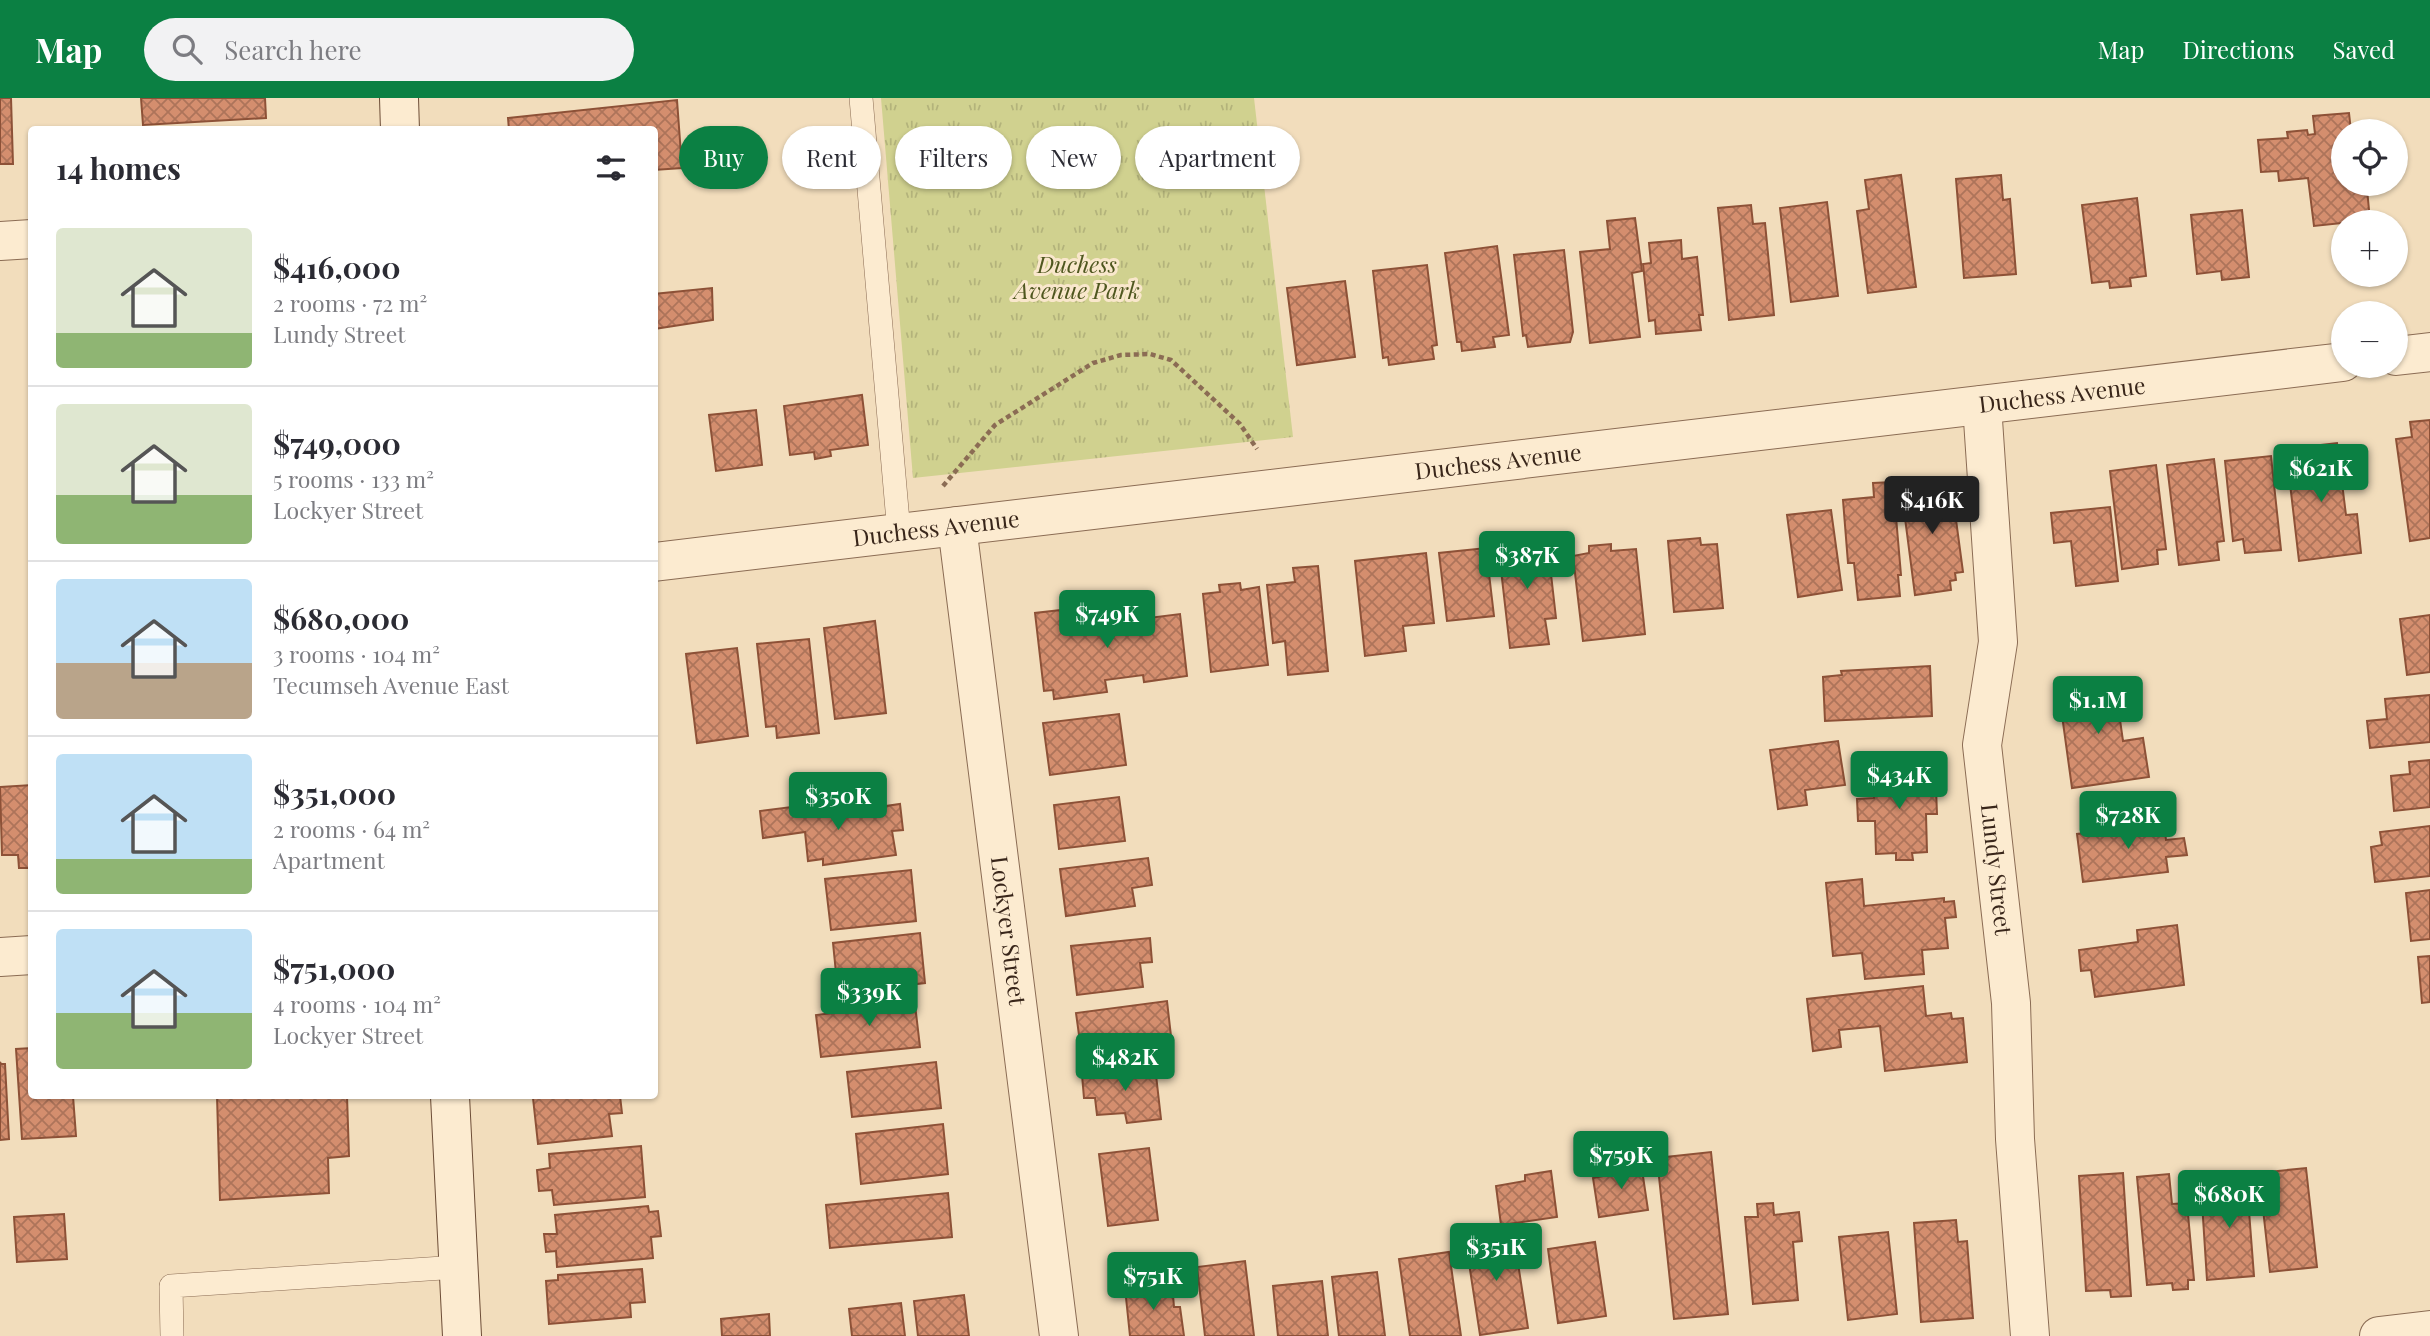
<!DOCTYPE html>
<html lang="en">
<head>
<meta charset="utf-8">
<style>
  body { margin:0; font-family:"Playfair Display",serif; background:#f2f2f3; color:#2b2b33; height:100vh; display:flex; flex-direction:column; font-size:26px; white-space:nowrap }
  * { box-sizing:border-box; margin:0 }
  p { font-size:23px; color:#7c7c81 }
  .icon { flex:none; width:38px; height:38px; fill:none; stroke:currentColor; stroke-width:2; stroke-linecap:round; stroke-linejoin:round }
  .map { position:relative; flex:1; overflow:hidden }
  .sheet { position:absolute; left:28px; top:28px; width:630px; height:973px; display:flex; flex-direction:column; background:#fff; border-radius:7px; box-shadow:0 2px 5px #0004 }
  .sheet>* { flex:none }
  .guide { position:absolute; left:679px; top:28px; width:665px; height:63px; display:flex; gap:14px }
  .tools { position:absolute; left:2331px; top:21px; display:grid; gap:14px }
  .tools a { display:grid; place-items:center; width:77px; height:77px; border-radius:50%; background:#fff; box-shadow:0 2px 5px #0004; font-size:35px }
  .price { position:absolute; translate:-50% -60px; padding:0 16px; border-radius:7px; background:#0b8043; color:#fff; font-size:23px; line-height:46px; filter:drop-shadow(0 2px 4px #0008) }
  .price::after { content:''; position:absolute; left:50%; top:42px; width:21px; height:16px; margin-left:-10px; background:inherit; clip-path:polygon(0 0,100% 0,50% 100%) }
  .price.active { background:#222; color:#fff }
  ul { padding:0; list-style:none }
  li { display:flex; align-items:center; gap:21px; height:175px; padding:0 28px }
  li+li { border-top:2px solid #e1e1e2 }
  li span { display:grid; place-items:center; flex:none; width:196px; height:140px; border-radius:7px; color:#555 }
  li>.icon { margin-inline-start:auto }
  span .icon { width:84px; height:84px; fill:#fffc; stroke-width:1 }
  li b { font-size:30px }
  h2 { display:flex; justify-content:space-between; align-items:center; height:84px; padding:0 28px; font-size:30px }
  .pill { padding:0 24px; border-radius:32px; background:#fff; box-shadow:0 2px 5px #0004; font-size:24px; line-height:63px }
  .pill.active { background:#0b8043; color:#fff }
  header { display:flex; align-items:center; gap:42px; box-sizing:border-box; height:98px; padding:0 35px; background:#0b8043; color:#fff }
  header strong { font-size:33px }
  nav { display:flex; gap:38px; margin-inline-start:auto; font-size:24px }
  .search { width:490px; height:63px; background:#f2f2f3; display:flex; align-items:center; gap:18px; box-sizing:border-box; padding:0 24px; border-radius:38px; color:#7c7c81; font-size:26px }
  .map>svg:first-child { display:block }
  .park { fill:url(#park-tufts) }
  .building { fill:url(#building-cross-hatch); stroke:#8d5137; stroke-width:2 }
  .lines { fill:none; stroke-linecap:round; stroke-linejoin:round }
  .lane-casing { stroke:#8b6c54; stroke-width:24 }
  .street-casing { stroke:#8b6c54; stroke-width:40 }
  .secondary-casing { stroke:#6d4d37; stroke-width:40 }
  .path { stroke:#8b6c54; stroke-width:4.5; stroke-dasharray:5 3.5; stroke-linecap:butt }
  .lane { stroke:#fcebd0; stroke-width:23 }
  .street { stroke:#fcebd0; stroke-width:38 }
  .secondary { stroke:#fcebd0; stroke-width:38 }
  .labels { text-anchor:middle; stroke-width:6; stroke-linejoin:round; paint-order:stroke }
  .park-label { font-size:23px; font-style:italic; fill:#4f571f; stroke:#f9e7cc }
  .street-label { font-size:23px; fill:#39261a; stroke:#f9e7cc }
</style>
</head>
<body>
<header>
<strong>Map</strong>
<div class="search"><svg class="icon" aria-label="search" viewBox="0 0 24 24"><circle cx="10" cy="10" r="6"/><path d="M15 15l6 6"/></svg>Search here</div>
<nav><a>Map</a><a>Directions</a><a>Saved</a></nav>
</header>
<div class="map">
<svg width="2430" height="1238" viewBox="0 0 2430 1238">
  <defs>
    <pattern id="park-tufts" width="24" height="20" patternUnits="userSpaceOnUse" patternTransform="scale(1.75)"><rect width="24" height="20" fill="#d0d18f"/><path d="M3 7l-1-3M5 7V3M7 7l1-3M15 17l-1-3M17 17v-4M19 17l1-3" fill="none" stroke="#b3b37b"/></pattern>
    <pattern id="building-cross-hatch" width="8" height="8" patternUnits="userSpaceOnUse" patternTransform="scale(1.75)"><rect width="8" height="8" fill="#d48e6e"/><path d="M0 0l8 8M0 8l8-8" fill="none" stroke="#ad745a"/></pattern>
  </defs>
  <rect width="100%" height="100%" fill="#f2ddbc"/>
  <polygon class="park" points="881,0 1254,0 1293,339 913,380"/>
  <g class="building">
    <polygon points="0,0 11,0 13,66 0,66"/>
    <polygon points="141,0 265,0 266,20 143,27"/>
    <polygon points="677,2 682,70 654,72 654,32 509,32 508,20"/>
    <polygon points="2349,15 2351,33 2343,33 2343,86 2373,86 2374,90 2367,91 2370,122 2314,128 2308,80 2279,83 2278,73 2261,74 2258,42 2288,40 2287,34 2307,32 2308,37 2315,36 2313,18"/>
    <polygon points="1901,77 1916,189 1868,195 1857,113 1869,111 1865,82"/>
    <polygon points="2001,77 2003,102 2010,101 2016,176 1964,180 1956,81"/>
    <polygon points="2137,100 2146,178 2130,180 2131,188 2110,190 2109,183 2092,185 2082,107"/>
    <polygon points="1827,104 1838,198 1791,204 1780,110"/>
    <polygon points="1751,107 1753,126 1765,125 1774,217 1729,222 1718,110"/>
    <polygon points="2242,112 2249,179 2222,182 2221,173 2197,176 2191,117"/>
    <polygon points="1635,120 1642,173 1632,175 1640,239 1590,245 1580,154 1610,151 1607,123"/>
    <polygon points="1681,142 1682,161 1697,159 1703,217 1699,217 1701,232 1656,236 1655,222 1649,223 1643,166 1651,165 1649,145"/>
    <polygon points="1497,148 1509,237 1493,239 1495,249 1462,253 1461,244 1457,244 1445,155"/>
    <polygon points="1564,152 1573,234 1570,244 1528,249 1526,237 1523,238 1514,157"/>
    <polygon points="1427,167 1437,247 1432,248 1434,261 1389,267 1388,259 1383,260 1373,173"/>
    <polygon points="1345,183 1355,259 1297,267 1287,190"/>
    <polygon points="712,190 713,222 654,231 654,196"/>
    <polygon points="862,297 868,347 830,352 831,358 815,361 814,354 790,357 784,308"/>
    <polygon points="756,312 762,367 716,373 709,317"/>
    <polygon points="2430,322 2430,440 2410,443 2396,341 2412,339 2410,324"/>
    <polygon points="2337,345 2346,417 2357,416 2361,455 2299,463 2286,351"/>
    <polygon points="2271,358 2281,452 2245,455 2243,441 2233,443 2225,363"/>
    <polygon points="2214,361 2224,443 2217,444 2219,462 2179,467 2167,367"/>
    <polygon points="2156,367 2166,451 2157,452 2158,466 2122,471 2110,373"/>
    <polygon points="1947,381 1952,392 1963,474 1955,475 1956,482 1950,483 1951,492 1915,497 1902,397 1906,397 1904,387"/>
    <polygon points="1893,384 1901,477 1898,477 1900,498 1858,502 1854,465 1848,465 1843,402 1874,399 1873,385"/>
    <polygon points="2110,409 2118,483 2076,488 2071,443 2054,445 2051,415"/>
    <polygon points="1831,412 1842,492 1798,499 1787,417"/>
    <polygon points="1700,440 1701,447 1717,446 1723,510 1674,514 1668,443"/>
    <polygon points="1547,441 1556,520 1545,521 1549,546 1510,550 1498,446"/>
    <polygon points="1611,446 1611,453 1636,451 1645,536 1583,543 1573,458 1589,455 1589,448"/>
    <polygon points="1486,450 1494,518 1447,523 1439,455"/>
    <polygon points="1426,455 1434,525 1403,528 1406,553 1365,558 1355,463"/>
    <polygon points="1318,468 1328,573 1288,577 1285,543 1273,545 1267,487 1295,484 1293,470"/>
    <polygon points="1240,485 1241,492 1259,489 1268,567 1211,574 1203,496 1220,494 1219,487"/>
    <polygon points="1069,511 1070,519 1139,511 1141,521 1180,516 1187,578 1144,584 1143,577 1105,582 1107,594 1054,601 1053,592 1044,593 1035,515"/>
    <polygon points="2430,517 2430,574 2407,577 2400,521"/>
    <polygon points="875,523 886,615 835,621 824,530"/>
    <polygon points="809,541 819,635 777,640 776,628 766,629 757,546"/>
    <polygon points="737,550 748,638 697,645 686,556"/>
    <polygon points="1930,568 1932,618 1825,623 1823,579 1842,577 1841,573"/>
    <polygon points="2114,580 2123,643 2143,640 2149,679 2072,690 2058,588"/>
    <polygon points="2430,597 2430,644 2370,650 2367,623 2387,621 2385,601"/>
    <polygon points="1119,616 1126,667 1050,677 1043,625"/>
    <polygon points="1838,643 1845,687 1805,692 1807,707 1778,711 1770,652"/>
    <polygon points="2430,662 2430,709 2394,713 2391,678 2410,676 2409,664"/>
    <polygon points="1925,670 1925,691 1936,690 1937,716 1926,716 1927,754 1912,755 1913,762 1896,762 1896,755 1876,756 1875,723 1858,723 1857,701 1874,700 1873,672"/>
    <polygon points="32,687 32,770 19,770 18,757 2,757 0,689"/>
    <polygon points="1119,699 1125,743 1059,751 1054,707"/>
    <polygon points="815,706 817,718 900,706 903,732 892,733 896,757 823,767 823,761 808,763 805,734 763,740 760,713"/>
    <polygon points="2163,718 2166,742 2184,740 2187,757 2166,759 2168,774 2083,784 2077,736 2140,729 2139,720"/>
    <polygon points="2430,728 2430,778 2375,784 2371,749 2382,747 2380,734"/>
    <polygon points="1148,760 1152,787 1132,790 1135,808 1066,818 1060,771"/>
    <polygon points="911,772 916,823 831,832 825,781"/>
    <polygon points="1862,781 1864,808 1944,800 1944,804 1954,803 1956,819 1945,820 1948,850 1922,852 1924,876 1865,881 1862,855 1833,858 1826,785"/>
    <polygon points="2430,792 2430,841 2411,843 2406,795"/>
    <polygon points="2177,827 2184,887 2095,899 2091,872 2081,873 2079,852 2138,844 2137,832"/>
    <polygon points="920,835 925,885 838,895 833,845"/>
    <polygon points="1150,840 1152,864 1140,865 1143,889 1077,897 1071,848"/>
    <polygon points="2430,858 2430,904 2422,905 2418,859"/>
    <polygon points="1923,888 1926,918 1951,915 1952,921 1963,920 1967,964 1885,973 1880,928 1839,932 1841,949 1813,953 1807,901"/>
    <polygon points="914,898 920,949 821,959 816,917 840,914 840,907"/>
    <polygon points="1167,903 1172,947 1082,959 1076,915"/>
    <polygon points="32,950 32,998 73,998 76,1038 22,1041 16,951"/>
    <polygon points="0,964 1,966 5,966 9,1041 0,1042"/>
    <polygon points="936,964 941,1010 852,1019 847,974"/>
    <polygon points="1155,968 1161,1021 1127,1025 1125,1015 1097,1017 1095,1000 1084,1000 1082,977"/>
    <polygon points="217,998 347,998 349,1058 328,1060 329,1095 220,1102"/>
    <polygon points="553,998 620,998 622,1015 609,1016 612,1038 538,1046 533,1000"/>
    <polygon points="943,1026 948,1076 861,1086 856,1036"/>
    <polygon points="641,1048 645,1099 554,1107 552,1092 539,1093 537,1072 550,1070 549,1056"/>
    <polygon points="1149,1050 1158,1122 1108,1128 1099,1056"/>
    <polygon points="1711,1054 1728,1216 1674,1221 1657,1060"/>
    <polygon points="1641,1065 1648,1112 1599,1119 1593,1080 1614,1076 1613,1069"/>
    <polygon points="2306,1070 2317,1169 2270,1174 2259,1075"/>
    <polygon points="1551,1073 1557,1119 1501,1127 1496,1088 1525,1083 1525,1077"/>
    <polygon points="2123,1075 2131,1198 2111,1199 2110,1192 2086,1193 2079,1078"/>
    <polygon points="2169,1076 2172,1106 2187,1105 2194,1182 2188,1182 2188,1191 2173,1192 2172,1185 2147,1187 2137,1079"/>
    <polygon points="2252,1078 2253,1099 2248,1100 2254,1178 2207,1182 2202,1104 2217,1102 2215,1081"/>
    <polygon points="948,1095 952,1139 830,1150 826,1107"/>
    <polygon points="1773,1105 1774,1117 1799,1114 1802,1143 1793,1144 1798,1202 1753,1206 1745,1119 1758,1119 1757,1106"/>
    <polygon points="648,1108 649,1114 658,1113 661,1138 651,1139 653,1160 557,1169 556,1153 546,1154 544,1136 557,1136 555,1117"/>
    <polygon points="64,1116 67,1161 17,1164 14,1119"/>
    <polygon points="1956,1122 1958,1144 1967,1143 1973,1220 1921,1224 1914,1125"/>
    <polygon points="1513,1133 1528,1230 1480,1237 1465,1139"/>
    <polygon points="1888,1134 1897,1216 1848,1222 1839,1139"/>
    <polygon points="1595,1144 1606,1218 1558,1225 1548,1151"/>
    <polygon points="1449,1154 1461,1238 1410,1238 1399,1161"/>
    <polygon points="1245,1163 1254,1238 1205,1238 1197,1169"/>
    <polygon points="642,1171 645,1204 630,1205 631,1219 549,1226 546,1183 558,1182 558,1177"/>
    <polygon points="1377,1174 1385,1238 1339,1238 1332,1179"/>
    <polygon points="1322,1183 1328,1238 1278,1238 1273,1188"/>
    <polygon points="1172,1185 1174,1209 1180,1209 1184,1238 1130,1238 1125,1190"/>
    <polygon points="964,1197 969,1238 918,1238 914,1203"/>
    <polygon points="901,1205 905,1238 852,1238 849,1211"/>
    <polygon points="769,1216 770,1238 722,1238 721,1221"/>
  </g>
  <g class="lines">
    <g class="lane-casing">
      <g id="lane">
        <polyline points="861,0 899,435"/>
        <polyline points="172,1238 171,1188 458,1169"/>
      </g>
    </g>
    <g class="street-casing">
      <g id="street">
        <polyline points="0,143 32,141"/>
        <polyline points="2396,258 2430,254"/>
        <path id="s1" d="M1982,307l16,237 -16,103 29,258 4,136 15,197"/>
        <path id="s2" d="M957,428l102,810"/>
        <path id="s3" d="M654,464l1689,-200"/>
        <polyline points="0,859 32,857"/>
        <polyline points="2379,1238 2430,1232"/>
      </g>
    </g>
    <g class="secondary-casing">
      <g id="secondary">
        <polyline points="399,0 400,32"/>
        <polyline points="450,998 462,1238"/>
      </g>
    </g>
    <polyline class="path" points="943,388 995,327 1093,265 1121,257 1150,256 1171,262 1240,326 1257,351"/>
    <use href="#lane" class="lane"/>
    <use href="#street" class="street"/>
    <use href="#secondary" class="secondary"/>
  </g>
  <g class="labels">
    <g class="park-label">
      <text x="1077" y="175">Duchess<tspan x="1077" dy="26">Avenue Park</tspan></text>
    </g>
    <g class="street-label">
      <text dy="8" stroke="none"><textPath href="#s3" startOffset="1418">Duchess Avenue</textPath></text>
      <text dy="8" stroke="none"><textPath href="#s3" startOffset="850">Duchess Avenue</textPath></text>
      <text dy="8" stroke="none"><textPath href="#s3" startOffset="284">Duchess Avenue</textPath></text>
      <text dy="8" stroke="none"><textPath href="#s1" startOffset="467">Lundy Street</textPath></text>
      <text dy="8" stroke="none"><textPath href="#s2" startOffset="408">Lockyer Street</textPath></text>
    </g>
  </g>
</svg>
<div class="tools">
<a><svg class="icon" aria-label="locate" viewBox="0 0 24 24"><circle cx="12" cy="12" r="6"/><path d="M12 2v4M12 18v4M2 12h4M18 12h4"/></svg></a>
<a>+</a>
<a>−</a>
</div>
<b class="price" style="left:2321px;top:406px">$621K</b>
<b class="price active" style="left:1932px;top:438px">$416K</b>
<b class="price" style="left:1527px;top:493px">$387K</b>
<b class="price" style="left:1107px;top:552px">$749K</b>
<b class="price" style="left:2098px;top:638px">$1.1M</b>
<b class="price" style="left:1899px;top:713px">$434K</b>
<b class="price" style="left:838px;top:734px">$350K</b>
<b class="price" style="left:2128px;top:753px">$728K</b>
<b class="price" style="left:869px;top:930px">$339K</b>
<b class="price" style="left:1125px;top:995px">$482K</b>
<b class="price" style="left:1621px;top:1093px">$759K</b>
<b class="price" style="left:2229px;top:1132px">$680K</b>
<b class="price" style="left:1496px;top:1185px">$351K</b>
<b class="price" style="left:1153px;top:1214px">$751K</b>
<div class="guide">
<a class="pill active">Buy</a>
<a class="pill">Rent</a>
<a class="pill">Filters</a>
<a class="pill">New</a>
<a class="pill">Apartment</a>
</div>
<section class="sheet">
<h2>14 homes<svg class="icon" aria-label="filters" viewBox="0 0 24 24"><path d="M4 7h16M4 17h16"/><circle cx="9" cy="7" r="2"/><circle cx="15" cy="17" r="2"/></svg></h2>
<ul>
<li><span style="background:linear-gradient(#dfe7d0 75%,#8fb573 0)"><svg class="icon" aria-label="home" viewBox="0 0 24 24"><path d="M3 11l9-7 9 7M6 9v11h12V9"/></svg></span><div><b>$416,000</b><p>2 rooms · 72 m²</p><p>Lundy Street</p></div></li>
<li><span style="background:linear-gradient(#dfe7d0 65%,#8fb573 0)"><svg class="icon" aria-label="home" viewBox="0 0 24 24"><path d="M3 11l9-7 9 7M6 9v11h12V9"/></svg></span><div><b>$749,000</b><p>5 rooms · 133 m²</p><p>Lockyer Street</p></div></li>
<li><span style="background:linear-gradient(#bfe0f5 60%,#b9a48a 0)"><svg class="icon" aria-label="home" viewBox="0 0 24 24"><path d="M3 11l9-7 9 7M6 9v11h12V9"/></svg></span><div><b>$680,000</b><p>3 rooms · 104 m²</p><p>Tecumseh Avenue East</p></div></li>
<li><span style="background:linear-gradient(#bfe0f5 75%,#8fb573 0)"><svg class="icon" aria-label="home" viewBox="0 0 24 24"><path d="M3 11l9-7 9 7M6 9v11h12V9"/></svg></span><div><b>$351,000</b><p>2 rooms · 64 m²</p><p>Apartment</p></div></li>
<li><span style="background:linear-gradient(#bfe0f5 60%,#8fb573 0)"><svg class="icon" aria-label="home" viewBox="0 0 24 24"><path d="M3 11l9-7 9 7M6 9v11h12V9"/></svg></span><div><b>$751,000</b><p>4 rooms · 104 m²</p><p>Lockyer Street</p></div></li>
</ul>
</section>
</div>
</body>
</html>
